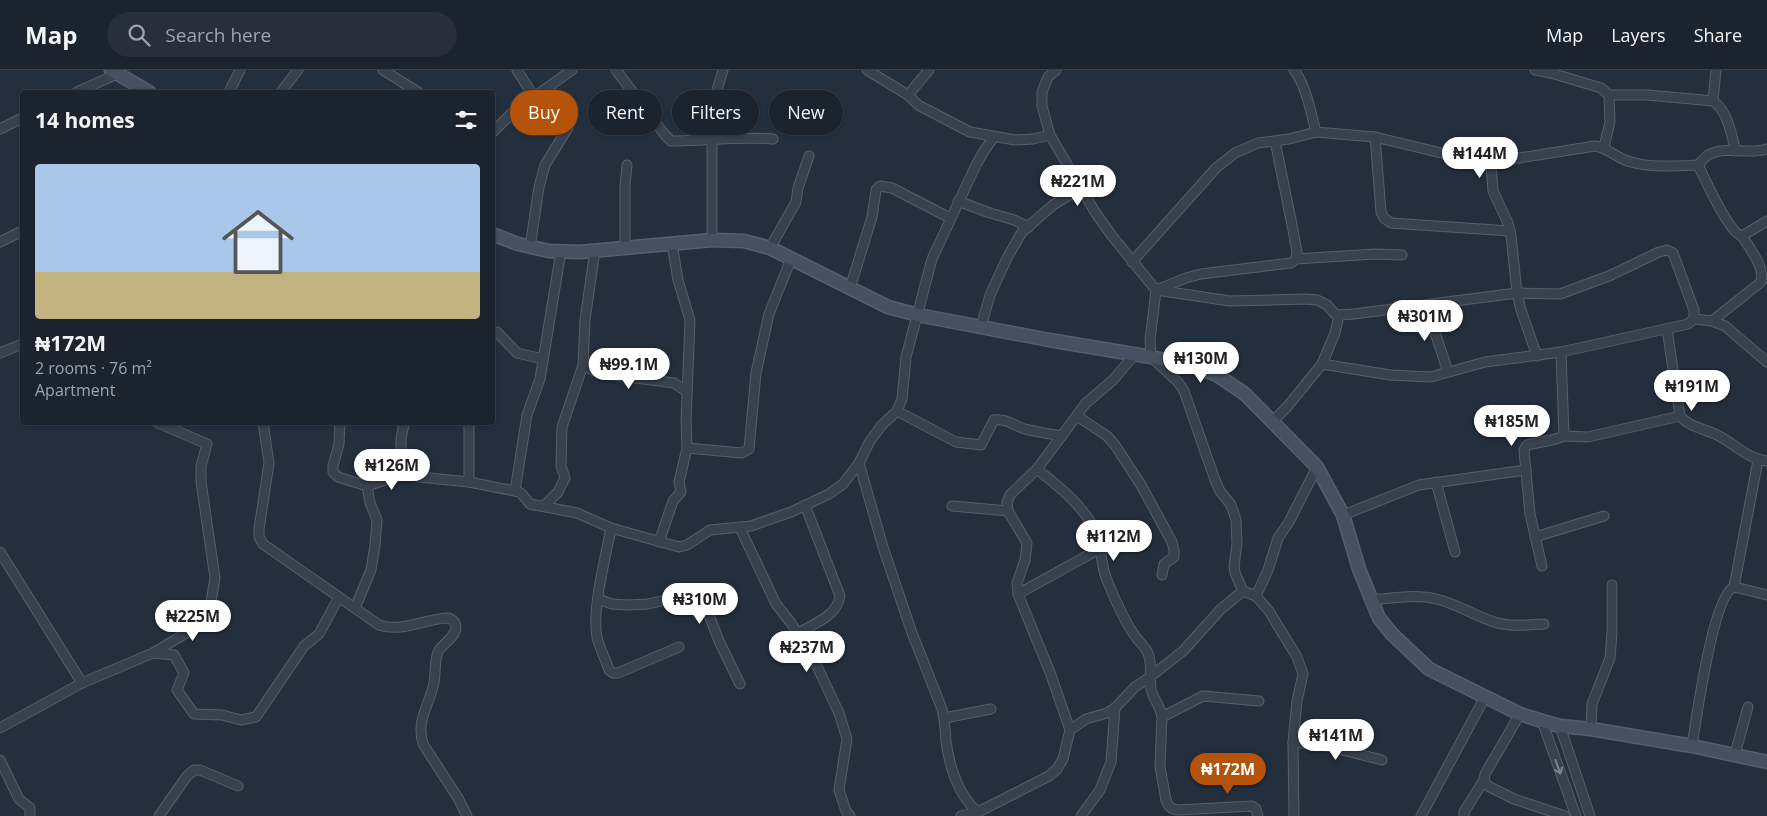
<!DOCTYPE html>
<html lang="en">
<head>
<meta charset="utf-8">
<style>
  body { margin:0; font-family:"Open Sans",sans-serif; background:#282f3a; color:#f1f3f6; height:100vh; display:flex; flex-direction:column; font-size:19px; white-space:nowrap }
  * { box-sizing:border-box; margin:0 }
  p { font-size:16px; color:#a0a4aa }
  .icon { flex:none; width:28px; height:28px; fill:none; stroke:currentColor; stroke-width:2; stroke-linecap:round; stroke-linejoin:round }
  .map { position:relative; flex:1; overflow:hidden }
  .drawer { position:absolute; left:20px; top:20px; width:475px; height:335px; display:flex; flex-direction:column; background:#1b232e; border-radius:5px; box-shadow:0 1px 4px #0004,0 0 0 1px #39404a }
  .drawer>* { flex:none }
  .hud { position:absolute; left:510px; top:20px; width:475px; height:45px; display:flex; gap:10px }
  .price { position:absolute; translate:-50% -42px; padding:0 11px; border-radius:18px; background:#fff; color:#222; font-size:16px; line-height:32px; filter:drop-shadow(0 1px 2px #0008) }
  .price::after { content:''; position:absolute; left:50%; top:30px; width:15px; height:11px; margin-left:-8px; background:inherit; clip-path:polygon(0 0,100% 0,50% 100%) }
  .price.active { background:#b45309; color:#fff }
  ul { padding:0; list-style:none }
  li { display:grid; align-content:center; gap:10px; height:265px; padding:0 15px }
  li+li { border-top:1px solid #39404a }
  li span { display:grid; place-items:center; height:155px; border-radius:5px; color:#555 }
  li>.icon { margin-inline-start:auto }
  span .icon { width:90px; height:90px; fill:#fffc; stroke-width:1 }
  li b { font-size:21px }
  h2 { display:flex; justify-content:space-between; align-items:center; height:60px; padding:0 15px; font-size:21px }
  .chip { padding:0 18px; border-radius:22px; background:#1b232e; box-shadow:0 1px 4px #0004,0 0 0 1px #39404a; font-size:18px; line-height:45px }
  .chip.active { background:#b45309; color:#fff }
  header { display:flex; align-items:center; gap:30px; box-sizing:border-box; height:70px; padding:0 25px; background:#1b232e; border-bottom:1px solid #39404a }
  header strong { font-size:24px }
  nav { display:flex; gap:28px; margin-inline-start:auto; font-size:18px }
  .search { width:350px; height:45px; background:#282f3a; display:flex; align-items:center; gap:12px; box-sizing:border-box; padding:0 18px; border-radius:28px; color:#a0a4aa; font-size:19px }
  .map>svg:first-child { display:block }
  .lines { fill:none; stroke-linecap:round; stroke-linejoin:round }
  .street-casing { stroke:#565f6c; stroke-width:11 }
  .secondary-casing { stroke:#565f6c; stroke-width:15 }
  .street { stroke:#38414e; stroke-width:9 }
  .secondary { stroke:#465061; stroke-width:12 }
  .oneway { stroke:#7c8592 }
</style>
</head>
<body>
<header>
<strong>Map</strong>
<div class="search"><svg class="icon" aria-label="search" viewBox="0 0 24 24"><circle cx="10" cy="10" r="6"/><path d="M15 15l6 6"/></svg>Search here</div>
<nav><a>Map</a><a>Layers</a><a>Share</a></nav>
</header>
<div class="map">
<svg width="1767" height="746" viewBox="0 0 1767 746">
  <rect width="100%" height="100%" fill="#242f3e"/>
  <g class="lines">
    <g class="street-casing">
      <g id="street">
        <polyline points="383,0 418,22"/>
        <polyline points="517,0 534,27"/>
        <path d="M616,0l49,65 6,6c34,0 68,-5 102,-2"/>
        <polyline points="867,0 908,25 918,35 970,62 1015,70 1033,69 1050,65"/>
        <polyline points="1056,0 1048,7 1042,22 1042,36 1050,65 1095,142 1112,166 1156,220 1150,270 1151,287 1178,312 1184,321 1215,410 1220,421 1231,435 1236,450 1237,474 1234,496 1235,503 1243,521 1256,526 1269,541 1297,587 1303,604 1297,631 1293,672 1294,746"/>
        <path d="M1294,0c12,15 17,43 22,62"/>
        <polyline points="1535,0 1551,3 1601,18 1609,25 1610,52 1604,77"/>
        <polyline points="77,22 117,4"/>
        <polyline points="229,22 240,0"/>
        <polyline points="281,22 298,0"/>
        <polyline points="908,25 929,0"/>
        <path d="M1609,25h39l65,6c15,10 18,33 23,50"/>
        <polyline points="1713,31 1716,0"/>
        <polyline points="0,59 22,48"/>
        <polyline points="492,63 513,42 572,0"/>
        <polyline points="1375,67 1381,142 1384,148 1391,153 1510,161"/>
        <polyline points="1491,95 1493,121 1508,153 1511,165 1517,223 1521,240 1537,286"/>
        <path d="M1698,95c7,14 31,68 44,71l25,-15"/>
        <polyline points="958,131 987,142 1014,150 1029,157"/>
        <polyline points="712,170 712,71 715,27 723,0"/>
        <polyline points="0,172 22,161"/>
        <polyline points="530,177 539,117 545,95 569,56"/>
        <polyline points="625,178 625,116 627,95"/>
        <polyline points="770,178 796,132 798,118 809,86"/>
        <polyline points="1296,189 1375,184 1402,185"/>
        <path d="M1132,192l84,-94 19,-15 23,-10 31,-4 27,-7 59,5 116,28 9,-4 95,-15c14,2 22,13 36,16 22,6 44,4 67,3 3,-3 7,-9 12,-11 16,-8 40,1 57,-5"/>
        <polyline points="850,218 872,147 876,120 880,116 892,118 950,148"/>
        <polyline points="1156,220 1230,231 1306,229 1317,230 1327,235 1335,244 1339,245 1354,244 1517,223 1560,224 1609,206 1659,182 1667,180 1673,183 1694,240 1694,249 1688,254 1561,282 1485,292 1431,307 1390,305 1322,294"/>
        <polyline points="1156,220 1186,208 1201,204 1291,193 1296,189 1297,182 1292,155 1275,71"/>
        <polyline points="1426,235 1448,302"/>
        <polyline points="1694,249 1712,251 1725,256 1767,292"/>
        <path d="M1712,251l49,-39c4,-15 -11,-33 -19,-46"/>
        <polyline points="981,257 990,225 1007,188 1022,162 1053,135 1081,118"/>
        <path d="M1667,259l13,87c9,11 22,12 35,18 18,8 32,25 52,27"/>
        <polyline points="492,262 497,262 517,283 543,289"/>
        <polyline points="0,283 22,274"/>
        <polyline points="583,295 598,303 674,313 687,322"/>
        <path d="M897,341l59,31 25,3 13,-25c13,-2 20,6 31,9 12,3 25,5 37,7"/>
        <polyline points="1077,346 1107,366 1115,375 1141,415 1172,472 1174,480 1174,487 1164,494 1162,505"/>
        <polyline points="1273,351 1287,337 1322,294 1335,263 1339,245"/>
        <path d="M263,352l6,41 -10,66v8l4,7 116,81c22,8 48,-7 70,-7 4,2 7,4 7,9 0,10 -14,17 -18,25 -4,10 -2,21 -4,31 -5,23 -18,37 -11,61l35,54 9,18"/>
        <polyline points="340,352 339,374 333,396 333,402 338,407 367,416 410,402"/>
        <path d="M405,352c-7,22 -5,30 5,50l9,5 50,5 46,9 6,2 9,11 47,9 34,15 68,19 8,-2 23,-15 41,-4 40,-14 38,-18 14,-10 16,-21 11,-22 12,-16 15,-14 5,-12 4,-42 26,-98 44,-94 8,-14 10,-14"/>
        <polyline points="469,352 469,412"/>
        <polyline points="1564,366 1588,367 1680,346"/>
        <polyline points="687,378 742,383 749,379 756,303 769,244 791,189"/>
        <path d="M859,393l24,84 29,86 30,76c3,11 3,21 4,32 3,24 12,55 32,71"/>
        <path d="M1037,399c21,17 42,33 56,57 9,16 7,35 13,52 7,17 15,36 25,52 4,7 11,14 16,21 6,11 2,26 4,38 2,10 10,18 11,28l-2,50 6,33c3,7 5,9 12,10l74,-4 4,3 2,7"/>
        <polyline points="1436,412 1455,482"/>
        <polyline points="515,421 527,345 540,309 561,181"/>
        <polyline points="544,436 558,422 565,408 561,396 562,357 583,295 585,250 595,180"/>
        <polyline points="952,436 1008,441"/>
        <polyline points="1343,445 1419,415 1526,400"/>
        <path d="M611,458c-5,28 -21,87 -13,113 3,10 8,19 11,29l4,3h5l61,-26"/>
        <polyline points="740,458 776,534 791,553 815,592 839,643 847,669 839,720 846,741 850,746"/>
        <polyline points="1535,467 1604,446"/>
        <polyline points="659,472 673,431 681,422 679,412 687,378 686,351 690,250 678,210 672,174"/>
        <polyline points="0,482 82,613"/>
        <polyline points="1542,496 1530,444 1524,380 1527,375 1556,369 1564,366 1561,282"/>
        <polyline points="1734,517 1758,390"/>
        <polyline points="1018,524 1101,478"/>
        <polyline points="1256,526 1268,500 1278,468 1289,452 1317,397"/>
        <polyline points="598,529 612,534 628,535 648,534 688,525 697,526 704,532 719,571 740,614"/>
        <path d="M1370,530c21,-2 46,-6 66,-1 21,5 38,16 58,23 16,5 34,3 50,2"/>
        <polyline points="355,538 371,500 375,475 377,450 370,433 367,416"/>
        <path d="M798,563c16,-9 39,-17 42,-37l-35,-91"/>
        <polyline points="153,583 174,585 184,603 177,620 194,644 222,645 241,650 256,647 304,576 319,564 339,527"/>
        <polyline points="1520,644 1485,704 1484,710 1488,716 1514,729 1565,746"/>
        <polyline points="1162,647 1203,626 1259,631"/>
        <polyline points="944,648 991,639"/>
        <polyline points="1542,651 1576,746"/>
        <polyline points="1560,656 1590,746"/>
        <polyline points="0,658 82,613 153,583 208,550 215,508 201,412 201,396 207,374 156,352"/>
        <polyline points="1591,659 1592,634 1610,588 1612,562 1612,515"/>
        <polyline points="1070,660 1086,649 1107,643 1115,638 1135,617 1150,607 1183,581 1221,539 1243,521"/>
        <polyline points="1293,672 1327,676 1382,690"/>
        <path d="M1692,676c4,-25 21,-151 42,-159l33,8"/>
        <polyline points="1735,684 1748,637"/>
        <polyline points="0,690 19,729 30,738 30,746"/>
        <polyline points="159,746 187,706 194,700 200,700 238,716"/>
        <polyline points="961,746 978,742 1049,706 1057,699 1063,689 1070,660 1051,605 1018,524 1017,513 1025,490 1027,473 1008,441 1007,432 1010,425 1037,399 1086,333 1113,310 1135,284"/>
        <polyline points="1081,746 1100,720 1111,692 1115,638"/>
        <polyline points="1421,746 1485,627"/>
        <polyline points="1464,746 1464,742 1484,710"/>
      </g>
    </g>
    <g class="secondary-casing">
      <g id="secondary">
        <polyline points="111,0 149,22"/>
        <polyline points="492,164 518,174 549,181 580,182 712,170 744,171 770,178 888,237 918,245 1049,270 1151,287 1193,296 1217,305 1245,324 1317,397 1343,445 1359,499 1379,548 1392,564 1429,599 1520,644 1542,651 1560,656 1591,659 1692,676 1767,692"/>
      </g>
    </g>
    <use href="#street" class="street"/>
    <use href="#secondary" class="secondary"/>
  </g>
  <defs><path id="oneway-shaft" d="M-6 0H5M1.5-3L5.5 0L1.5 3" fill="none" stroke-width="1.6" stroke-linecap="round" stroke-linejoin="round" transform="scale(1.25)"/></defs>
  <use class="oneway" href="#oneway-shaft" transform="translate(1558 697) rotate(70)"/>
</svg>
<b class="price" style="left:1480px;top:109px">₦144M</b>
<b class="price" style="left:1078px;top:137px">₦221M</b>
<b class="price" style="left:1425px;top:272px">₦301M</b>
<b class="price" style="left:1201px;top:314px">₦130M</b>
<b class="price" style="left:629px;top:320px">₦99.1M</b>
<b class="price" style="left:1692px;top:342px">₦191M</b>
<b class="price" style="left:1512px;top:377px">₦185M</b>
<b class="price" style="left:392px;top:421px">₦126M</b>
<b class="price" style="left:1114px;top:492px">₦112M</b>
<b class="price" style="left:700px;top:555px">₦310M</b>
<b class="price" style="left:193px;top:572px">₦225M</b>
<b class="price" style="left:807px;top:603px">₦237M</b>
<b class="price" style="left:1336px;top:691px">₦141M</b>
<b class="price active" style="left:1228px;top:725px">₦172M</b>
<div class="hud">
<a class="chip active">Buy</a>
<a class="chip">Rent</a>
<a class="chip">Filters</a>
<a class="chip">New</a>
</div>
<section class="drawer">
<h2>14 homes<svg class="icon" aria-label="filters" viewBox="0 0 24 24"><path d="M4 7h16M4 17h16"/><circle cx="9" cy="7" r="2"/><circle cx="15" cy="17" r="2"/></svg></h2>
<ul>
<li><span style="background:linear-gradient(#a9c7e8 70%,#c2b280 0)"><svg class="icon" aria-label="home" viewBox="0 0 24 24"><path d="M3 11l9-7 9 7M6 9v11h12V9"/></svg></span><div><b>₦172M</b><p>2 rooms · 76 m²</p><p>Apartment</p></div></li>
</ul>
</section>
</div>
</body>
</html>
